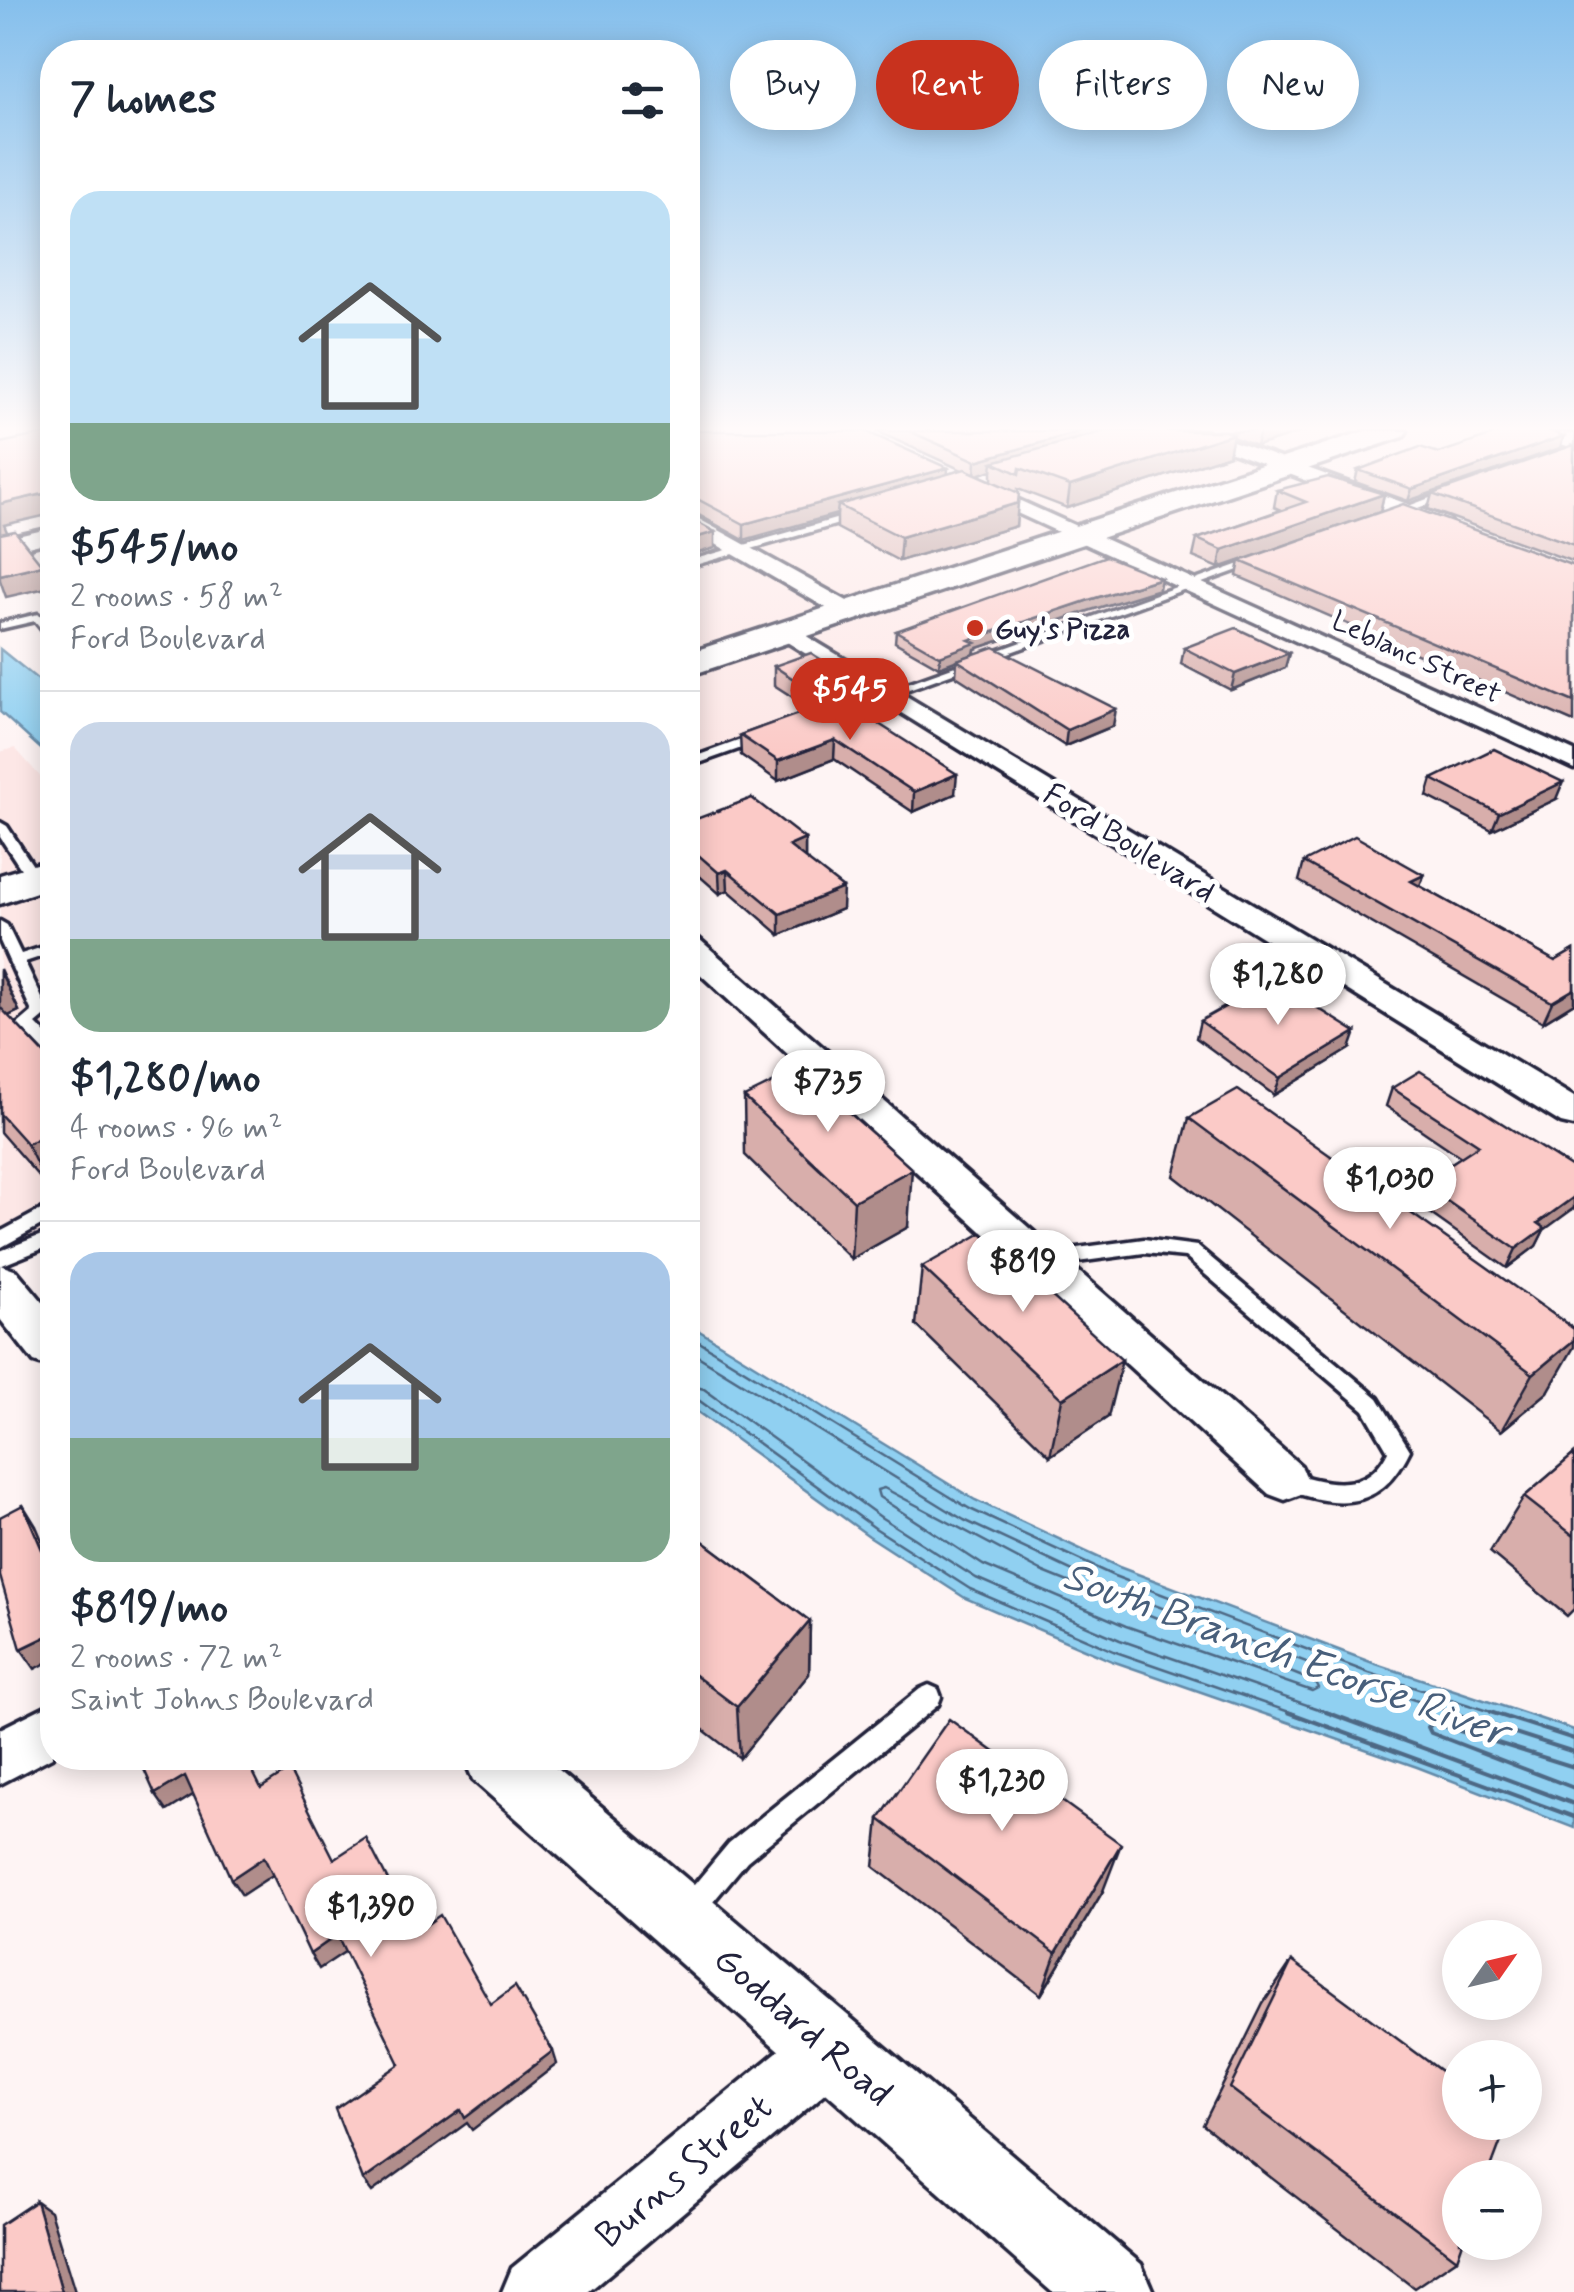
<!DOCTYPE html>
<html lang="en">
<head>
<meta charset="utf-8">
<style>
  body { margin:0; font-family:Mynerve,sans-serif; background:#f2f2f3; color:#1f2937; height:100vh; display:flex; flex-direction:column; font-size:38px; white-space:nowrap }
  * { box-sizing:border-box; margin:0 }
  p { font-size:32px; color:#747a83 }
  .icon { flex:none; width:55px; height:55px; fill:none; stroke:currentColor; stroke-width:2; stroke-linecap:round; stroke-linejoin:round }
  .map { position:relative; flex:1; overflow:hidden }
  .panel { position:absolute; left:40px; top:40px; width:660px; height:1730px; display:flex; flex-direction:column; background:#fff; border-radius:40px; box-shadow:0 5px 25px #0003 }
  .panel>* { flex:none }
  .top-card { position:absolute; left:730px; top:40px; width:692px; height:90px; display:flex; gap:20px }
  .needle { width:65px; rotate:56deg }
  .buttons { position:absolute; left:1442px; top:1920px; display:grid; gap:20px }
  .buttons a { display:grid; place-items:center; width:100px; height:100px; border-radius:50%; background:#fff; box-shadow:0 5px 25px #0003; font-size:50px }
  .price { position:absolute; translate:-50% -85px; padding:0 22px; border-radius:35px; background:#fff; color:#222; font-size:32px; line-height:65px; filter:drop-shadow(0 2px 5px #0008) }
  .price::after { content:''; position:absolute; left:50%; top:60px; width:30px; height:22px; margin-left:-15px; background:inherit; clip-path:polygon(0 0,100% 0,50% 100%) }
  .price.current { background:#c8321e; color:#fff }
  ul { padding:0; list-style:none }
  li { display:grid; align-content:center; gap:20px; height:530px; padding:0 30px }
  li+li { border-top:2px solid #e0e1e3 }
  li span { display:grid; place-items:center; height:310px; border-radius:30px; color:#555 }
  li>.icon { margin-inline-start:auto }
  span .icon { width:180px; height:180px; fill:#fffc; stroke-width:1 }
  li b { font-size:42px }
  h2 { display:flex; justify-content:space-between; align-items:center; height:120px; padding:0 30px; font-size:42px }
  .chip { padding:0 35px; border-radius:45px; background:#fff; box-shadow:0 5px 25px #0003; font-size:35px; line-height:90px }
  .chip.current { background:#c8321e; color:#fff }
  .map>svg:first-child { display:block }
  .built { fill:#fde7e6 }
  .water { fill:#90d0f1; stroke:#648aa8; stroke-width:2.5 }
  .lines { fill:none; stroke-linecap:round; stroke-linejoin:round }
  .shore-far1 { stroke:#4e6884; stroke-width:2.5 }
  .shore { stroke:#4e6884; stroke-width:4 }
  .service-casing { stroke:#22223b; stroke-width:7 }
  .minor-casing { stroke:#22223b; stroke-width:7 }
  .tertiary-casing { stroke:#22223b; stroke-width:7 }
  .primary-casing { stroke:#22223b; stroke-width:7 }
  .service { fill:#fff; fill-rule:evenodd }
  .minor { fill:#fff; fill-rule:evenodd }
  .tertiary { fill:#fff; fill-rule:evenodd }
  .primary { fill:#fff; fill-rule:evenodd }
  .wall { fill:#d8aeab; stroke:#22223b; stroke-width:2.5; fill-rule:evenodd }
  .shaded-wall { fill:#b08d8b; stroke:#22223b; stroke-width:2.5 }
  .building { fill:#fbcac7; stroke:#22223b; stroke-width:2.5 }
  .poi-dot { fill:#c8321e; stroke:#fff; stroke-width:4 }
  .labels { text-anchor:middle; stroke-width:10; stroke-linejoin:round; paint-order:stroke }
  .far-poi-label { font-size:28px; font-weight:bold; fill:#22223b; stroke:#fff; text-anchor:start }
  .far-street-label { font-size:28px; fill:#22223b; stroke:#fff }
  .street-label { font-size:32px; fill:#22223b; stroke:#fff }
  .near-street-label { font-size:38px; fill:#22223b; stroke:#fff }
  .near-water-label { font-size:42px; font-style:italic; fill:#485f7b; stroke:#fff }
</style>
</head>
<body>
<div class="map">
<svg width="1574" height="2292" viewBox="0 0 1574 2292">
  <rect width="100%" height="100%" fill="#fef4f4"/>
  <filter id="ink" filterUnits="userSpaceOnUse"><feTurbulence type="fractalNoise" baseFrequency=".01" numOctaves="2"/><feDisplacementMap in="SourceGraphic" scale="20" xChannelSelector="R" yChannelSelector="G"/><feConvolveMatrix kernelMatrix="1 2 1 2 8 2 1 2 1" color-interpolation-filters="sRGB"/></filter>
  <g filter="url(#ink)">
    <g class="built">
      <polygon points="1154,431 1574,431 1574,450 688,763 688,564"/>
      <polygon points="15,748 52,790 52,1238 0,1259 0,752"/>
    </g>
    <g class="water">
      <polygon points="0,649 52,691 52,759 0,712"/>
      <polygon points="688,1324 975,1500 1119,1567 1373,1663 1574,1730 1574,1828 1417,1767 1112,1661 965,1598 869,1536 688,1405"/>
    </g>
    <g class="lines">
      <g class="shore-far1">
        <polyline points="688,1335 970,1509 1114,1576 1369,1673 1497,1714"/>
        <polyline points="688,1350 964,1520 1109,1588 1365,1684 1458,1714"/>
        <polyline points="688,1385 704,1389 882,1518 976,1578 1120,1640 1333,1714"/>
        <polyline points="688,1397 697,1399 875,1528 970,1589 1116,1652 1295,1714"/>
        <polygon points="884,1488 1041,1571 1315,1682 1318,1688 1312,1691 1126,1626 983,1565 879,1497 877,1490"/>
      </g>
      <g class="shore">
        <polyline points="1288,1712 1574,1817"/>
        <polyline points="1326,1712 1574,1804"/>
        <polyline points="1450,1712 1574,1752"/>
        <polyline points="1490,1712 1574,1739"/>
        <polyline points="1574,1767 1434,1723 1428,1727 1431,1733 1574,1788"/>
      </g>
      <g class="service-casing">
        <g id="service">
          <polygon points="1451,490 1454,491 1454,495 1398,515 1390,513"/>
          <polygon points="860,512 865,515 863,517 688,567 688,561"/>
          <polygon points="1254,559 1263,561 834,716 824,713"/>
          <polygon points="38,614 52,628 52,638 48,637 35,621 0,629 0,623"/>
          <polygon points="763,732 769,736 767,739 688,767 688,759"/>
          <polygon points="0,822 7,826 41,878 39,881 29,881 27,878 0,837"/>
          <polygon points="0,921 7,925 21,954 52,944 52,953 25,962 49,1013 36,1024 52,1040 52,1054 46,1053 18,1024 32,1012 0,941"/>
          <polygon points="52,1204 52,1219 0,1248 0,1232"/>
          <polygon points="52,1231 52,1245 0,1266 0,1251"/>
          <path d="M1144,1239l53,7 181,152 32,52c-31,64 -73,58 -133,37l-3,-7 3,-7 8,-2c40,12 81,25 103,-20l-24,-41 -179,-153 -41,-4 -104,14 -7,-2 -2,-5 2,-5 7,-2z"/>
          <polygon points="929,1685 938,1689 941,1697 938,1705 747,1861 697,1921 688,1925 679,1921 675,1912 679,1903 729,1843 920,1689"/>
        </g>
      </g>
      <g class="minor-casing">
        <g id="minor">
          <polygon points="1177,431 1205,431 1449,519 1452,524 1441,530 1433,529"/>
          <polygon points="972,479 1574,751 1574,769 965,489 965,481"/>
          <polygon points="688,513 858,607 862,612 850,619 842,617 688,528"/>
          <polygon points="52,528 52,541 0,554 0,540"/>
          <polygon points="788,625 1574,1097 1574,1126 1561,1123 779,637 776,632"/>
          <polygon points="688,936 699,939 1301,1466 1308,1480 1301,1494 1285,1500 1269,1494 688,963"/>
          <polygon points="52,1703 52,1757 0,1784 0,1729"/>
          <polygon points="831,2018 853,2026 861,2048 853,2070 588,2292 502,2292 512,2268 809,2026"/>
        </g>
      </g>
      <g class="tertiary-casing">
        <g id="tertiary">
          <polygon points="1531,431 1574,434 1574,448 1534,436"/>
          <polygon points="0,1265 17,1271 52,1313 52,1368 34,1362 0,1319"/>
          <polygon points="464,1758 544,1758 1141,2264 1153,2292 1052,2292 473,1780"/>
        </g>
      </g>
      <g class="primary-casing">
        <g id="primary">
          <polygon points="1365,431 1407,431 1403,437 688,676 688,653"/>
          <polygon points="52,859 52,887 0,904 0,875"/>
        </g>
      </g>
      <use href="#service" class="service"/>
      <use href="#minor" class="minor"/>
      <use href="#tertiary" class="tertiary"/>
      <use href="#primary" class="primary"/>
    </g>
    <g class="wall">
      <path d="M688,431l260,37 -1,6 15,-4 -86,-39h429l-49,15 -24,-9 -3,18 -162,53 -49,-19 -2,37 -117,35 -62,-33v-14l-93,26 -56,-31zM992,470v11l-14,-6 8,-3z"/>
      <polygon points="1574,445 1574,562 1428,509 1432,494"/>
      <polygon points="1560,448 1408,501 1355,482 1358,470 1439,453"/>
      <polygon points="1277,490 1384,494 1380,512 1219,568 1193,557 1197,539 1281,510 1274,507"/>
      <polygon points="1240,561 1574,566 1574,722 1237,576"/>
      <polygon points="1159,589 1091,610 975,649 975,654 1113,726 1065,746 956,676 957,660 939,667 895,642 896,631"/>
      <polygon points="1184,648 1289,653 1285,668 1231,690 1181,664"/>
      <polygon points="774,666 851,679 850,698 842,701 955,794 913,812 834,759 778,781 741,755 740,735 811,709 774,685"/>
      <polygon points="1432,779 1556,799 1492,830 1427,796"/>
      <polygon points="688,822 805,839 805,858 842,909 780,935 728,890 720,894 688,866"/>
      <polygon points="1304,862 1424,875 1420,886 1555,961 1574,950 1574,1003 1543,1022 1299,881"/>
      <polygon points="0,969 19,1011 8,1016 47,1186 0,1132"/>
      <polygon points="1200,1021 1350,1049 1274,1095 1196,1038"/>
      <polygon points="1392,1088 1574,1169 1536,1246 1507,1268 1414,1202 1421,1183 1461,1157 1386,1106"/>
      <polygon points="744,1097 908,1227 851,1259 745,1155"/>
      <polygon points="1189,1118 1574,1329 1548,1392 1501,1431 1174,1176"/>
      <polygon points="922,1267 1108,1417 1050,1456 916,1325"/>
      <polygon points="1574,1454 1574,1609 1567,1616 1490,1552 1524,1497"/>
      <polygon points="688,1530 810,1621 809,1674 740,1758 688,1718"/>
      <polygon points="879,1819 1103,1891 1041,1995 874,1867"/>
      <polygon points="1292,1961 1457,2259 1414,2288 1203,2125 1263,2004"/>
    </g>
    <g class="shaded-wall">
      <polygon points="1082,431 1132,431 993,462 992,470 975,476 976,461"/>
      <polygon points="1260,431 1305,431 1256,446"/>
      <polygon points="1233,434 1229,455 1067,508 1070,486"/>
      <polygon points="1564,436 1560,448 1408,501 1412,489"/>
      <polygon points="948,468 947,484 838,505 837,514 744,540 744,524"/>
      <polygon points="52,492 52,514 4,525 8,534 0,537 0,504"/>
      <polygon points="1384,494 1380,512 1219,568 1222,550"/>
      <polygon points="1018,503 1016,526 899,561 901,537"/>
      <polygon points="715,532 715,548 688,556 688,540"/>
      <polygon points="42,565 50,587 6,597 0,580 0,575"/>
      <polygon points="1161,578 1159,589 1091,610 975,649 974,654 939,667 940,656 969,640 1092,599"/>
      <polygon points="1289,653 1285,668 1231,690 1235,674"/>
      <polygon points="851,679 850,698 813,711 813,692"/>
      <polygon points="1116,709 1113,726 1065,746 1067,730"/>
      <polygon points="835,740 834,759 778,781 778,761"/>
      <polygon points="957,774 955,794 913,812 914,792"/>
      <polygon points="1563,782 1556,799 1492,830 1499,813"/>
      <polygon points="805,839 805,860 789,846"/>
      <polygon points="727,870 728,890 720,894 719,873"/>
      <polygon points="1424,875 1417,894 1411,881"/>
      <polygon points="843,888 842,909 780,935 780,914"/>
      <polygon points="0,971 19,1011 0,1020"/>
      <polygon points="1574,989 1574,1003 1543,1022 1552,1002"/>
      <polygon points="1356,1032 1350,1049 1274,1095 1280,1078"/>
      <polygon points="52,1131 52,1183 47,1186 27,1144"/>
      <polygon points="912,1169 908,1227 851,1259 854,1201"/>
      <polygon points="1574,1197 1574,1208 1544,1230 1536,1246 1507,1268 1516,1249 1538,1223"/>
      <polygon points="1574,1340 1574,1347 1548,1392 1501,1431 1533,1374"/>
      <polygon points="1122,1360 1108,1417 1050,1456 1062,1399"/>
      <polygon points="23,1505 36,1526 52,1564 52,1573"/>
      <polygon points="810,1621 809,1674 740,1758 737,1707"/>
      <polygon points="52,1634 52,1660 35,1669 21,1649"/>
      <polygon points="185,1776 196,1793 167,1811 155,1794"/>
      <polygon points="1121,1844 1103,1891 1041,1995 1056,1953"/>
      <polygon points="264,1857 274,1874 242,1895 231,1879"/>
      <polygon points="337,1935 346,1951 319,1969 310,1954"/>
      <polygon points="553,2051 557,2064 472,2130 467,2123 372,2192 363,2180 461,2110"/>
      <polygon points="36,2201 50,2211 75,2292 62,2292"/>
    </g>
    <g class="building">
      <polygon points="688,431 865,431 948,468 744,524 688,494"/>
      <polygon points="909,431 1082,431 976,461"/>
      <polygon points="1105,431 1225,431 1233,434 1070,486 1020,468 1019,474 993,462"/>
      <polygon points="1505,431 1550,431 1564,436 1412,489 1358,470 1420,447 1439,453"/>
      <polygon points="52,432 52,492 0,504 0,443"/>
      <polygon points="1574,445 1574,545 1432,494"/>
      <polygon points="965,469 1019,493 1018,503 901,537 838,505"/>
      <polygon points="1328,477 1384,494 1222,550 1197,539 1306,502 1277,490"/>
      <polygon points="1403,504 1574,566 1574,702 1240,561"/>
      <polygon points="688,517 715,532 688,540"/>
      <polygon points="15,531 42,565 0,575 0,534"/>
      <polygon points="1106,556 1161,578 1092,599 969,640 976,643 940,656 896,631"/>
      <polygon points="1236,628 1289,653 1235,674 1184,648"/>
      <polygon points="994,647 1116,709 1067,730 957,660"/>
      <polygon points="811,653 851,679 813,692 774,666"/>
      <polygon points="840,699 957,774 914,792 835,740 778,761 740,735"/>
      <polygon points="1494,749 1563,782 1499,813 1432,779"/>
      <polygon points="752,798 805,839 789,846 843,888 780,914 727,870 719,873 688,846 688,822"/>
      <polygon points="1355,836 1424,875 1411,881 1555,961 1574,950 1574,989 1552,1002 1304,862"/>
      <polygon points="1273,980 1356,1032 1280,1078 1200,1021"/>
      <polygon points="0,1007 52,1062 52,1131 27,1144 0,1114"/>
      <polygon points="801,1069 912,1169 854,1201 744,1097"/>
      <polygon points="1420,1071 1574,1169 1574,1197 1538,1223 1545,1228 1516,1249 1421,1183 1479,1145 1392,1088"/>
      <polygon points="1238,1090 1574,1329 1574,1340 1533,1374 1189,1118"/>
      <polygon points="982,1233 1122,1360 1062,1399 922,1267"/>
      <polygon points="1574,1454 1574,1536 1524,1497"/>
      <polygon points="23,1505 52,1573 52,1634 21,1649 0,1576 0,1517"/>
      <polygon points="688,1530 810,1621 737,1707 688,1670"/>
      <polygon points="949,1719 1121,1844 1056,1953 879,1819"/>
      <polygon points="139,1758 246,1758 261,1788 289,1770 334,1859 366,1838 415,1933 440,1915 491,2004 515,1986 553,2051 465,2118 461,2110 363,2180 335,2109 400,2064 337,1935 310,1954 264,1857 231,1879 185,1776 155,1794"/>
      <polygon points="1292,1961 1460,2085 1460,2122 1508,2122 1487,2178 1460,2178 1460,2242 1463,2242 1457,2259 1230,2088"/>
      <polygon points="36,2201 62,2292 0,2292 0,2225"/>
    </g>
  </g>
  <linearGradient id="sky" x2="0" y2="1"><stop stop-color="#85bfec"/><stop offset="0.57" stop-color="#fffafa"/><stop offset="1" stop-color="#fffafa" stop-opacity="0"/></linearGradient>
  <rect width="1574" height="752" fill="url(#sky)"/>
  <circle class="poi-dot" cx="975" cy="628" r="10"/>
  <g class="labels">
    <g class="far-poi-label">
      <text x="995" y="638">Guy's Pizza</text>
    </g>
    <g class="far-street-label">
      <text transform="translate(1417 656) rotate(25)" y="10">Leblanc Street</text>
    </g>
    <g class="street-label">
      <text transform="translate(1130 842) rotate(32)" y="11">Ford Boulevard</text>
    </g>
    <g class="near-street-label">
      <text transform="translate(804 2025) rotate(41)" y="13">Goddard Road</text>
      <text transform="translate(683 2170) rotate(-40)" y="13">Burns Street</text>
    </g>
    <g class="near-water-label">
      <text transform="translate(1286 1652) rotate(20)" y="15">South Branch Ecorse River</text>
    </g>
  </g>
</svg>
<div class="buttons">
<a><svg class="needle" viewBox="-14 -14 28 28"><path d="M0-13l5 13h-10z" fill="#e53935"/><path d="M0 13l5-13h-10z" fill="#747a83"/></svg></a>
<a>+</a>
<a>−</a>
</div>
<b class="price current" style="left:850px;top:743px">$545</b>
<b class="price" style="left:1278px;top:1028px">$1,280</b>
<b class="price" style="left:828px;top:1135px">$735</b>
<b class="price" style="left:1390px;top:1232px">$1,030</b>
<b class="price" style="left:1023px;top:1315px">$819</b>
<b class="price" style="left:1002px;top:1834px">$1,230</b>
<b class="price" style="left:371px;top:1960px">$1,390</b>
<div class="top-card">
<a class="chip">Buy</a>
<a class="chip current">Rent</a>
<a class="chip">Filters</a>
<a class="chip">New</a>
</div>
<section class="panel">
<h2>7 homes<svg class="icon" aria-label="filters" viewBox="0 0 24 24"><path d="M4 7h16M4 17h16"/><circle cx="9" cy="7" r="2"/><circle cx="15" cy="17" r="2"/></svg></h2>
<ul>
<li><span style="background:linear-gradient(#bfe0f5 75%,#7fa58c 0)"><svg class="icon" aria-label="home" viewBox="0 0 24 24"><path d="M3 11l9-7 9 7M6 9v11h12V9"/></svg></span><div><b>$545/mo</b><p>2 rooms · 58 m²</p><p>Ford Boulevard</p></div></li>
<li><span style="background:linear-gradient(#c9d6e8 70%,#7fa58c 0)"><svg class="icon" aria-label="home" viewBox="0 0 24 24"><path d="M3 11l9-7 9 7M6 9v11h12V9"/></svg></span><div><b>$1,280/mo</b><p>4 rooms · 96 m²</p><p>Ford Boulevard</p></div></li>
<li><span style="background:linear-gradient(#a9c7e8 60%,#7fa58c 0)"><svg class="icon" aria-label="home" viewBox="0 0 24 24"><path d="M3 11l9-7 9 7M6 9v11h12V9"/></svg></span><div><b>$819/mo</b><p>2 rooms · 72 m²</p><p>Saint Johns Boulevard</p></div></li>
</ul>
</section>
</div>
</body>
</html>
